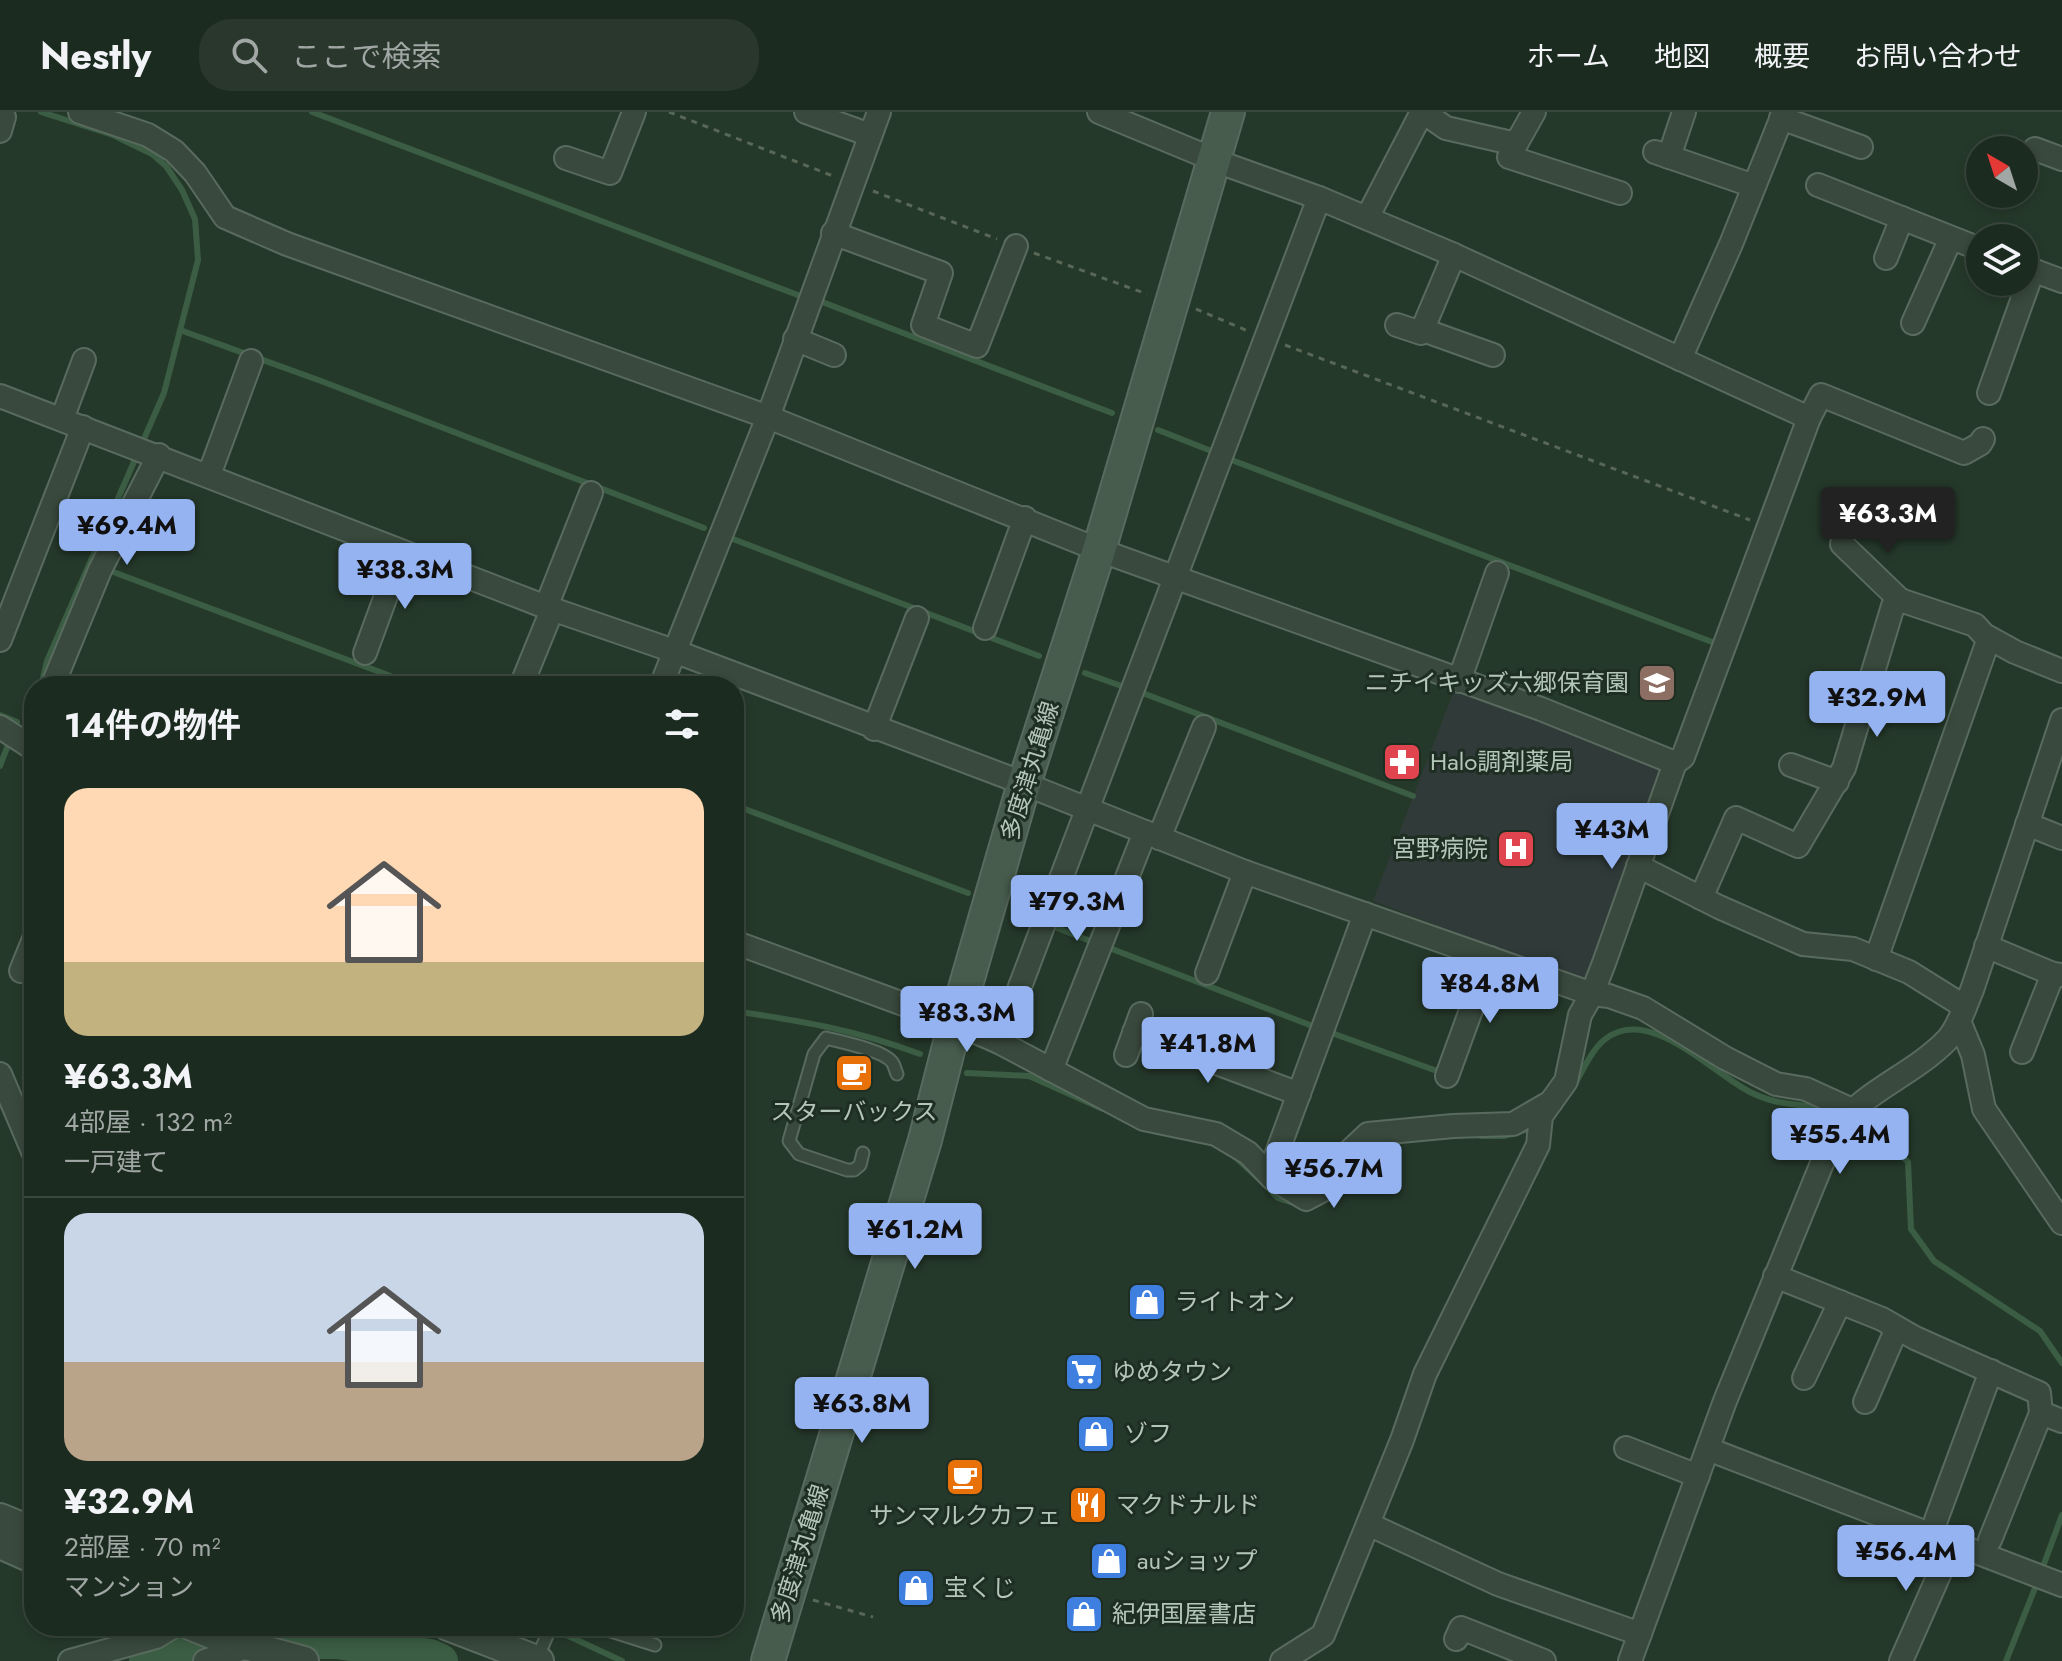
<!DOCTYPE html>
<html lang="ja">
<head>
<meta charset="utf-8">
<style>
  body { margin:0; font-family:Jost,"Noto Sans JP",sans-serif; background:#29372d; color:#f1f3f6; height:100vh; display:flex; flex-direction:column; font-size:30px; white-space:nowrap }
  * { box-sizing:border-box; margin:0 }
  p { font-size:26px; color:#a0a7a5 }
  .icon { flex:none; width:44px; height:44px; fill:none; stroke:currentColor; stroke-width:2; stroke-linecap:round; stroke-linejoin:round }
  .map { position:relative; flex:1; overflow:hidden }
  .side { position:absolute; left:24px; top:564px; width:720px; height:960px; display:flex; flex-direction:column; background:#1c2b20; border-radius:32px; box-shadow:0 4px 12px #0003,0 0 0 2px #3a473e }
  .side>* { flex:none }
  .needle { width:52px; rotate:321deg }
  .tools { position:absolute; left:1966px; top:24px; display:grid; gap:16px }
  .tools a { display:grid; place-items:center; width:72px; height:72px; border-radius:50%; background:#1c2b20; box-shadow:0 4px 12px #0003,0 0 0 2px #3a473e; font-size:40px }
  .price { position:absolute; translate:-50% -68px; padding:0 18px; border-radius:8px; background:#95b2f1; color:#111; font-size:26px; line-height:52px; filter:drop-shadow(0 2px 4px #0008) }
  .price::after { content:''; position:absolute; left:50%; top:48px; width:24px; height:18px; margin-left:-12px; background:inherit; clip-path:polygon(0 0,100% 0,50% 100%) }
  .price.selected { background:#222; color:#fff }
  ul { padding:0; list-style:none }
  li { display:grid; align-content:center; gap:16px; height:424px; padding:0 40px }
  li+li { border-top:2px solid #3a473e }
  li span { display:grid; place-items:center; height:248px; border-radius:24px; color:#555 }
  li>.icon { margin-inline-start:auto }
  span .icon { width:144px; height:144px; fill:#fffc; stroke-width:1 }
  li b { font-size:34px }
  h2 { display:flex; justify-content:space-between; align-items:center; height:96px; padding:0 40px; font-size:34px }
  header { display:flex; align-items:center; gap:48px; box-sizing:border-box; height:112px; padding:0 40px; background:#1c2b20; border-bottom:2px solid #3a473e }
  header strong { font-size:38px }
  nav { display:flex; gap:44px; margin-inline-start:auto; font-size:28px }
  .search { width:560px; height:72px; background:#29372d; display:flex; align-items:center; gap:20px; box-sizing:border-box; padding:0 28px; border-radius:32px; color:#a0a7a5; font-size:30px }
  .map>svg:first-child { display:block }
  .medical { fill:#303b39 }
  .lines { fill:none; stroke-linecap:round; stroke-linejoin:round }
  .stream { stroke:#3b5d43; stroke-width:6 }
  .river { stroke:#3b5d43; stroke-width:34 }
  .service-casing { stroke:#596a5e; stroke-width:15 }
  .minor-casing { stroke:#596a5e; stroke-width:26 }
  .tertiary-casing { stroke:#596a5e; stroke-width:32 }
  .secondary-casing { stroke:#596a5e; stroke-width:36 }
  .path { stroke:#586756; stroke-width:3; stroke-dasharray:6 6; stroke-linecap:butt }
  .service { stroke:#39493d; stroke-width:11 }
  .minor { stroke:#39493d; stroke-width:22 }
  .tertiary { stroke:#39493d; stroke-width:28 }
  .secondary { stroke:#475c4d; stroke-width:32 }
  .labels { text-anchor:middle; stroke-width:6; stroke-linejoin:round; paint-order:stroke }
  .poi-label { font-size:24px; fill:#b4c5b9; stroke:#1e2e22; text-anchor:start }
  .street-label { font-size:24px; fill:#b4c5b9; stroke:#1e2e22 }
</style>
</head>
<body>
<header>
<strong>Nestly</strong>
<div class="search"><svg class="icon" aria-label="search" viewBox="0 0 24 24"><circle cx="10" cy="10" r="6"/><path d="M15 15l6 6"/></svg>ここで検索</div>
<nav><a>ホーム</a><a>地図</a><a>概要</a><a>お問い合わせ</a></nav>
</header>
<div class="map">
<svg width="2062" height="1549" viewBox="0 0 2062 1549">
  <rect width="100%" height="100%" fill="#25392a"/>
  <polygon class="medical" points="1455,576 1661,653 1667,665 1588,866 1581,868 1373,789"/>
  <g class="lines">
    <g class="stream">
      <polyline points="312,0 803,185"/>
      <polyline points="817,188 1112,301"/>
      <polyline points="180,218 321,269 704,416"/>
      <polyline points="1158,318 1219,342"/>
      <polyline points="1229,347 1720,533"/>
      <polyline points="733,427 1039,544"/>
      <polyline points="108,458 417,574"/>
      <polyline points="1085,561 1127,576"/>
      <polyline points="41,574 47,549 164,281 198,148 195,107 182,78 166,54 152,42 113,23 41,0"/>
      <polyline points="1140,580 1413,684"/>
      <polyline points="34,601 32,610 34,611"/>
      <polyline points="0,603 17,610"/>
      <polyline points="0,654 8,633"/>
      <polyline points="734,693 968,781"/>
      <polyline points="1014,800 1038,809"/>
      <polyline points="1052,814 1093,830"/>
      <polyline points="1112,837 1315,915"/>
      <path d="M734,899c67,10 122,19 186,43"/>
      <polyline points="1329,920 1437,959"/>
      <polyline points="967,961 1029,964 1103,997"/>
      <path d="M1574,974c8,-14 17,-35 30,-46 44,-37 108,33 146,52 25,13 50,13 77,16"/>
      <polyline points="1852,1004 1891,1033 1908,1050 1911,1117 1934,1149 2040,1219 2062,1251"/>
      <polyline points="1481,1024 1504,1024 1533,1016"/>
      <polyline points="1233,1043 1257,1065"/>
      <polyline points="1265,1073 1278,1086 1296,1092"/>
      <polyline points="2041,1460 2062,1403"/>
      <polyline points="549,1515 622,1549"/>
      <polyline points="2006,1549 2037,1471"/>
    </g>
    <g class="river">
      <polyline points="287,1530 337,1530 430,1544 441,1549"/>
      <polyline points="146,1549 189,1535"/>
    </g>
    <g class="service-casing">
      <g id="service">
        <path d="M863,1041l-3,12 -6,5h-7l-48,-16 -10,-13 25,-87 12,-16c15,4 57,12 66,24 3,4 3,8 5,12"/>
        <polyline points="595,1514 655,1533"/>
        <polyline points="537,1547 551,1514"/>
      </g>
    </g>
    <g class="minor-casing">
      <g id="minor">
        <polyline points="80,0 148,23 174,39 195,61 225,105 287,132 768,305 1099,438 1541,597 1675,651"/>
        <polyline points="806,0 870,23"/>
        <polyline points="1099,0 1227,53 1319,86 1454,143 1809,306"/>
        <polyline points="1423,0 1446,16 1516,32 1509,45 1620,81"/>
        <polyline points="0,4 4,5 0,19"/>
        <polyline points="1781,6 1861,35"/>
        <polyline points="1516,32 1534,0"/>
        <polyline points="2035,37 2062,47"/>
        <polyline points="1655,40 1754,74"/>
        <polyline points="1669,45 1684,0"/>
        <polyline points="566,46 610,61 634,0"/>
        <polyline points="1818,73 1980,137"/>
        <polyline points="1367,106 1422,0"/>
        <polyline points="833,121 941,161 923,213 977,234 1016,134"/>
        <polyline points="1886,146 1902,106"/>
        <polyline points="2024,155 2062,169"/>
        <polyline points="1913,211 1951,126"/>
        <polyline points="1397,213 1421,221 1454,143"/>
        <polyline points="1423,218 1493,243"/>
        <polyline points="795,227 834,243"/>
        <polyline points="1680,247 1731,132 1784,0"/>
        <polyline points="1989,281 2033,158"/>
        <polyline points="0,284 546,495 674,539 1010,666 1245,760 1592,882 1609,884 1643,896 1725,946 1776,972 1806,977 1852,998"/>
        <polyline points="62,307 84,248"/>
        <polyline points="209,363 251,249"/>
        <polyline points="1842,432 1900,488"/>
        <polyline points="546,495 591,381"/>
        <polyline points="985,516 1025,406"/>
        <polyline points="0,528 83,315"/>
        <polyline points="365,541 402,440"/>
        <polyline points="1459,569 1497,461"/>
        <polyline points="64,574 54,570 100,458 159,343"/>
        <polyline points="521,574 552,498"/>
        <polyline points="661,574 768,305 879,0"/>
        <polyline points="0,615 34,637"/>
        <polyline points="874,617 917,506"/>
        <polyline points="1791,653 1837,670"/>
        <polyline points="2027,712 2062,726"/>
        <polyline points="1159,726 1204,615"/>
        <polyline points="1638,754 1719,795 1803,832 1853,837 1909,860 1965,895"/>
        <polyline points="1701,786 1736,706 1798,734 1844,656 1893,494 1900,488 1975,513 1984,523 2015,540 2062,559"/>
        <polyline points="734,830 955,911 999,930 1144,1007 1216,1022 1248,1041 1272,1066 1306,1087 1323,1078 1340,1057 1350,1039 1368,1022 1453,1014 1513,1012 1551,990 1566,969 1580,903 1592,882 1604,851 1675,651 1683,645 1809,306 1821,283 1964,341 1980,332 1983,327"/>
        <polyline points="1986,834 2053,862 2062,863"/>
        <polyline points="1876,847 1989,526"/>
        <polyline points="21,859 34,827"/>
        <polyline points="1207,861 1245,760"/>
        <polyline points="1959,909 1973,943 1984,997 2062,1111"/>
        <polyline points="1134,920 1299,982"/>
        <polyline points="999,930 1319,86"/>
        <polyline points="2022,940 2053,862"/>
        <polyline points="1126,943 1141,902"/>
        <polyline points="1051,958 1145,720"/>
        <polyline points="0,962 34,1042"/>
        <polyline points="1447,964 1490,846"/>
        <polyline points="1273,1052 1365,802"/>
        <polyline points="1775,1164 1882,1207 1915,1226 2039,1281 2041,1301 1990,1428"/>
        <polyline points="1804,1266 1840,1190"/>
        <polyline points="1865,1290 1897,1216"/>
        <polyline points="2041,1301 2062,1309"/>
        <polyline points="1626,1336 1698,1364"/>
        <polyline points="1708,1337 2062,1473"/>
        <polyline points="1936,1408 1991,1259"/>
        <polyline points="1368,1412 1498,1472 1640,1522"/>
        <polyline points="1456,1527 1461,1516 1544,1549"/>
        <polyline points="70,1549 156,1525 174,1514"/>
        <polyline points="205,1549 250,1534"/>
        <polyline points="1282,1549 1323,1523 1402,1328 1425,1262 1538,1033 1541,1004 1551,990"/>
        <path d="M1630,1549l95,-260 111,-272c29,-39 77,-54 111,-89 12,-13 18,-34 25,-50l90,-270"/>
        <polyline points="1901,1549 1953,1431"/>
      </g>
    </g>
    <g class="tertiary-casing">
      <g id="tertiary">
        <polyline points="0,1406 34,1420"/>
        <polyline points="0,1432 34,1447"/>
        <polyline points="192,1514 224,1527 304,1549"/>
        <polyline points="448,1514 539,1549"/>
      </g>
    </g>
    <g class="secondary-casing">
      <polyline id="secondary" points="768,1549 925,1028 955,911 1024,672 1099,438 1228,0"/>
    </g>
    <g class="path">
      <polyline points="669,0 833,64"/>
      <polyline points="873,79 997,127"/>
      <polyline points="1034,141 1147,182"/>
      <polyline points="1196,197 1248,219"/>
      <polyline points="1285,233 1750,408"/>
      <polyline points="813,1488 873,1505"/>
    </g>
    <use href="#service" class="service"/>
    <use href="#minor" class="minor"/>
    <use href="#tertiary" class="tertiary"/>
    <use href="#secondary" class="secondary"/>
  </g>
  <defs>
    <g id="school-square" transform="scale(2)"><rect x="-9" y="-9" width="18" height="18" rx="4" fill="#8d6e63" stroke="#1e2e22"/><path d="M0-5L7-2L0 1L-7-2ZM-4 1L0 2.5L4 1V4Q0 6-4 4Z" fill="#fff"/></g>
    <g id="pharmacy-square" transform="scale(2)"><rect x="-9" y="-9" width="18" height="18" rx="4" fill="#e0444e" stroke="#1e2e22"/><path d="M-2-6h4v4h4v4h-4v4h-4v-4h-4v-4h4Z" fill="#fff"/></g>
    <g id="hospital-square" transform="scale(2)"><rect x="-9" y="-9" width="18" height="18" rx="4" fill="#e0444e" stroke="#1e2e22"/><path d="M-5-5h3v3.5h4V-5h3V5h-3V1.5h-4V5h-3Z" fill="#fff"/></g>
    <g id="cafe-square" transform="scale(2)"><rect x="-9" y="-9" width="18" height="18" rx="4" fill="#e8710a" stroke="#1e2e22"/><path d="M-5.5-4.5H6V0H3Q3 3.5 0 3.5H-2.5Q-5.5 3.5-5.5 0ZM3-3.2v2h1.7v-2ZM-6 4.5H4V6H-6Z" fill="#fff"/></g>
    <g id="shop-square" transform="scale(2)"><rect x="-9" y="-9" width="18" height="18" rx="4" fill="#3f7fe0" stroke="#1e2e22"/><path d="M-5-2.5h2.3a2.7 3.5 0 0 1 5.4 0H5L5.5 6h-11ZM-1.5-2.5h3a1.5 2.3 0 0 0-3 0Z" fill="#fff"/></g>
    <g id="supermarket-square" transform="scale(2)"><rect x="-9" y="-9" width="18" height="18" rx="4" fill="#3f7fe0" stroke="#1e2e22"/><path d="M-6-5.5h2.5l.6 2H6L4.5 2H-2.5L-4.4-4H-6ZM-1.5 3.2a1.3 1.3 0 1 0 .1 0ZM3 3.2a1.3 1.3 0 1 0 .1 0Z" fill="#fff"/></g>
    <g id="restaurant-square" transform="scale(2)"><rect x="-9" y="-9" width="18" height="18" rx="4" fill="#e8710a" stroke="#1e2e22"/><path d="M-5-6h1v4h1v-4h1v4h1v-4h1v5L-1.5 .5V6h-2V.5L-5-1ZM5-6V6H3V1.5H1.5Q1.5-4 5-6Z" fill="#fff"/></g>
  </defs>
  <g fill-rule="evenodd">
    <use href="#school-square" x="1657" y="571"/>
    <use href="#pharmacy-square" x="1402" y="650"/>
    <use href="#hospital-square" x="1516" y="737"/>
    <use href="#cafe-square" x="854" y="961"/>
    <use href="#shop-square" x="1147" y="1190"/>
    <use href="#supermarket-square" x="1084" y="1260"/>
    <use href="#shop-square" x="1096" y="1322"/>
    <use href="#cafe-square" x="965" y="1365"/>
    <use href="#restaurant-square" x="1088" y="1393"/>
    <use href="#shop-square" x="1109" y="1449"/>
    <use href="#shop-square" x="916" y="1476"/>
    <use href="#shop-square" x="1084" y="1502"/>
  </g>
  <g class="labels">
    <g class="poi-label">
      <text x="1629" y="579" text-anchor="end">ニチイキッズ六郷保育園</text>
      <text x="1430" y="658">Halo調剤薬局</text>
      <text x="1488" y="745" text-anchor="end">宮野病院</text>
      <text x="854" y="1008" text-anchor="middle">スターバックス</text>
      <text x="1175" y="1198">ライトオン</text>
      <text x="1112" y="1268">ゆめタウン</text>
      <text x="1124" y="1330">ゾフ</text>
      <text x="1116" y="1401">マクドナルド</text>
      <text x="965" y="1412" text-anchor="middle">サンマルクカフェ</text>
      <text x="1137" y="1457">auショップ</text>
      <text x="944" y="1484">宝くじ</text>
      <text x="1112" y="1510">紀伊国屋書店</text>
    </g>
    <g class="street-label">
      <text transform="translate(1030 659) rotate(-73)" y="8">多度津丸亀線</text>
      <text transform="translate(800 1442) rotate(-73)" y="8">多度津丸亀線</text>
    </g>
  </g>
</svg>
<div class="tools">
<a><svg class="needle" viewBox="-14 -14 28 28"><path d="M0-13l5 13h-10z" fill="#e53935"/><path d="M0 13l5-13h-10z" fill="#a0a7a5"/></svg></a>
<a><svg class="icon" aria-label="layers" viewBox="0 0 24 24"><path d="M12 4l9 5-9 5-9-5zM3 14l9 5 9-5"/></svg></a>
</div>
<b class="price selected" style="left:1888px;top:443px">¥63.3M</b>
<b class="price" style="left:127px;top:455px">¥69.4M</b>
<b class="price" style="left:405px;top:499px">¥38.3M</b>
<b class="price" style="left:1877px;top:627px">¥32.9M</b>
<b class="price" style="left:1612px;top:759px">¥43M</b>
<b class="price" style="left:1077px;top:831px">¥79.3M</b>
<b class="price" style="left:1490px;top:913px">¥84.8M</b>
<b class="price" style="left:967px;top:942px">¥83.3M</b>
<b class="price" style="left:1208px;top:973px">¥41.8M</b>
<b class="price" style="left:1840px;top:1064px">¥55.4M</b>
<b class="price" style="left:1334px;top:1098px">¥56.7M</b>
<b class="price" style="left:915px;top:1159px">¥61.2M</b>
<b class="price" style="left:862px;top:1333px">¥63.8M</b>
<b class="price" style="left:1906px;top:1481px">¥56.4M</b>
<section class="side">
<h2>14件の物件<svg class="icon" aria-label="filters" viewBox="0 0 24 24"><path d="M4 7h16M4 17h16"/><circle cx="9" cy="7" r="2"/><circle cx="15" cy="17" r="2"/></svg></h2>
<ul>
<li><span style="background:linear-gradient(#ffd9b3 70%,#c2b280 0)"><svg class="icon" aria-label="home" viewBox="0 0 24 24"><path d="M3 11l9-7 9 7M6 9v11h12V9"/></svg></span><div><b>¥63.3M</b><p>4部屋 · 132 m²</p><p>一戸建て</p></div></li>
<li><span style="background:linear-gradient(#c9d6e8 60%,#b9a48a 0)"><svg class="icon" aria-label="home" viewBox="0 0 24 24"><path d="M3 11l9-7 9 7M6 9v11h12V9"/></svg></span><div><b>¥32.9M</b><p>2部屋 · 70 m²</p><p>マンション</p></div></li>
</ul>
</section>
</div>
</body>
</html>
